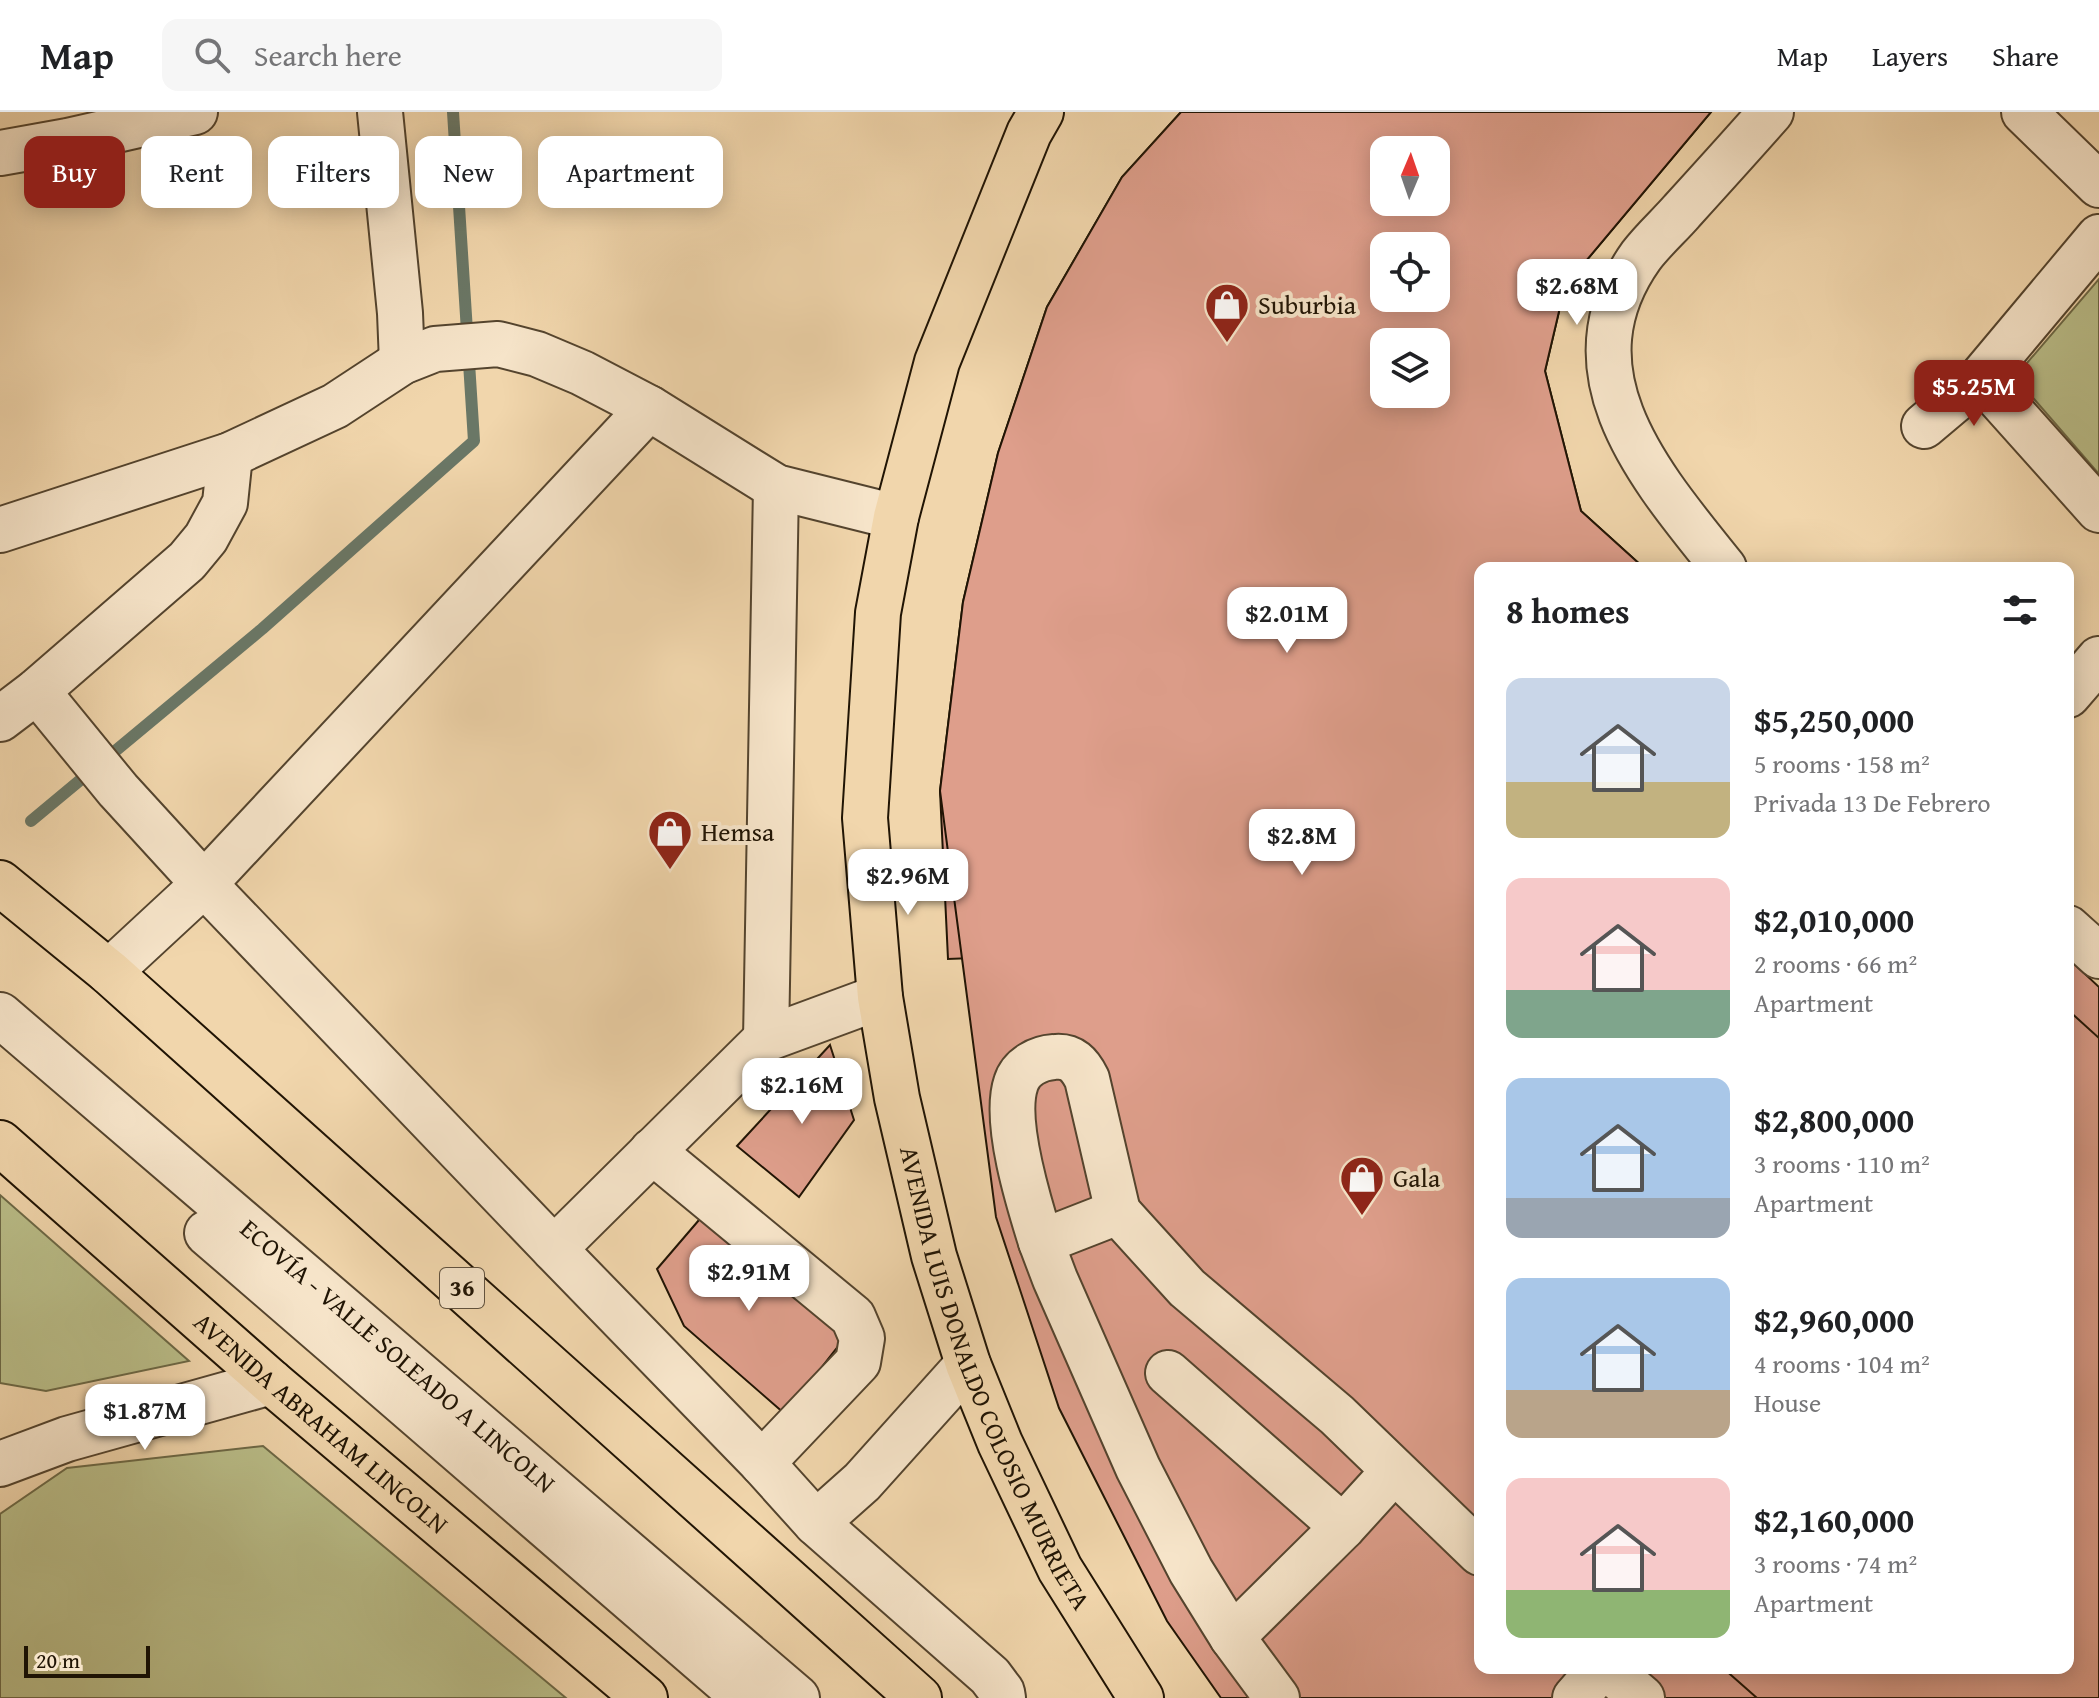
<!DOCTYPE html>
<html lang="en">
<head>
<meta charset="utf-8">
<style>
  body { margin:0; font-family:"Gentium Book Plus",serif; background:#f6f6f6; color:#202124; height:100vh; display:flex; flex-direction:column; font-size:30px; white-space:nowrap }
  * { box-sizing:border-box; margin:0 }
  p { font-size:26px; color:#757577 }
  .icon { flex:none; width:44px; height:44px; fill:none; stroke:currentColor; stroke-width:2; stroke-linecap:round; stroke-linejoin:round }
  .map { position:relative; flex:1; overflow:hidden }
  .panel { position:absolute; left:1474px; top:450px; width:600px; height:1112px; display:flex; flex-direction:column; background:#fff; border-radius:16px; box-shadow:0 4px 20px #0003 }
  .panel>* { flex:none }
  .top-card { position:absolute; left:24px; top:24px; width:760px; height:72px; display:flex; gap:16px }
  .needle { width:52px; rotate:2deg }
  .buttons { position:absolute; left:1370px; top:24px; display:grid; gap:16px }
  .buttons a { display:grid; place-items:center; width:80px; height:80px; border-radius:16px; background:#fff; box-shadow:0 4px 20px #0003; font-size:40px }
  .scale { position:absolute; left:24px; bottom:20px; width:126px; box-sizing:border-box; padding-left:8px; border:4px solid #201404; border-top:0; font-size:22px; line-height:28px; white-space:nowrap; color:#201404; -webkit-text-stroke:6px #f6e4c9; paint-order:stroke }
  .price { position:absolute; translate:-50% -68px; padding:0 18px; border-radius:16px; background:#fff; color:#222; font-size:26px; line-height:52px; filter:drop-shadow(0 2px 4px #0008) }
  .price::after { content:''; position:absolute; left:50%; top:48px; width:24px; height:18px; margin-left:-12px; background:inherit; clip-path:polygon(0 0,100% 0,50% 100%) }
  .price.current { background:#8f2418; color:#fff }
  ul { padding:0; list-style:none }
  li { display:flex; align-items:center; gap:24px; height:200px; padding:0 32px }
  li span { display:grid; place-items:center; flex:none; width:224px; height:160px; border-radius:16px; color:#555 }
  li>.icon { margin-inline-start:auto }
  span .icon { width:96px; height:96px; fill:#fffc; stroke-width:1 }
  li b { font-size:34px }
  h2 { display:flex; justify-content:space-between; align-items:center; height:96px; padding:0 32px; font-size:34px }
  .tag { padding:0 28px; border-radius:16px; background:#fff; box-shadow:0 4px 20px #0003; font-size:28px; line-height:72px }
  .tag.current { background:#8f2418; color:#fff }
  header { display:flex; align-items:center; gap:48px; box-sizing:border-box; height:112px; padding:0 40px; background:#fff; border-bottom:2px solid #e0e0e0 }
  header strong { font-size:38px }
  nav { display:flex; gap:44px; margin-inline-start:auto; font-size:28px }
  .search { width:560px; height:72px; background:#f6f6f6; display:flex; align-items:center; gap:20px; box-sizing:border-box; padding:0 28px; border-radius:16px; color:#757577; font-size:30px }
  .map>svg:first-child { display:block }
  .green { fill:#babe89; stroke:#6d6946; stroke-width:2 }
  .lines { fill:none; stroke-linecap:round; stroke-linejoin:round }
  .stream { stroke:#6a7766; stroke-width:12 }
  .building { fill:#de9e8b; stroke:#201404; stroke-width:2; fill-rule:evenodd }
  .minor-casing { stroke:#54442e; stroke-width:48 }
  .major-casing { stroke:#201404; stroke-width:48 }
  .minor { stroke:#f6e4c9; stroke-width:44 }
  .major { stroke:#f1d6ac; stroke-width:44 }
  .labels { text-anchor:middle; stroke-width:8; stroke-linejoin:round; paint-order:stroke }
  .shield { fill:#f6e4c9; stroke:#60523f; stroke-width:2 }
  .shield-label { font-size:24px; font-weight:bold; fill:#201404 }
  .poi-label { font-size:26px; fill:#201404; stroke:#f6e4c9; text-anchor:start }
  .street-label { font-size:26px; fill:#201404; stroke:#f6e4c9 }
</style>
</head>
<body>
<header>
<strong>Map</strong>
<div class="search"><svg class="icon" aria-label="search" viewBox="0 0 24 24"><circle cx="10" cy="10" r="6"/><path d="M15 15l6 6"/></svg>Search here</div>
<nav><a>Map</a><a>Layers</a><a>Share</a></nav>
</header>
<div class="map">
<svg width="2099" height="1586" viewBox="0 0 2099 1586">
  <rect width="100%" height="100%" fill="#f1d6ac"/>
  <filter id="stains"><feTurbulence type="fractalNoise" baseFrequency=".0025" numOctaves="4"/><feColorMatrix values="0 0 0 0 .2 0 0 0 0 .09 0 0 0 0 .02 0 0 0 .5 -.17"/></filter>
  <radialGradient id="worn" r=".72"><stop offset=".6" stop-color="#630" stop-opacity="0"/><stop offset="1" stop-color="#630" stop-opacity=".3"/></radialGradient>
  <g class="green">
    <polygon points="2099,167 2099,362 2015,265"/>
    <polygon points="0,1083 189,1249 46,1279 0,1271"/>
    <polygon points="263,1334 566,1586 0,1586 0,1402 67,1356"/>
  </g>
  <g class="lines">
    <polyline class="stream" points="31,709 262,517 474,329 453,0"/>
  </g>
  <g class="building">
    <path d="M1181,0h530l-146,174 -20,85 36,140 63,57h-164v884l-303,-268 -18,-233 -211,8 -8,-168 23,-189 35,-149 49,-146 75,-130zM1384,38h52v52h-52zM1384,134h52v52h-52zM1384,230h52v52h-52z"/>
    <path d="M1181,0h530l-146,174 -20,85 36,140 63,57h-164v1100h588v-710l31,29v711h-878l-54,-77 -108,-213 -63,-191 -56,-426 23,-189 35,-149 49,-146 75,-130zM1384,38h52v52h-52zM1384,134h52v52h-52zM1384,230h52v52h-52z"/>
    <polygon points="2068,898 2099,926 2099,1586 1757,1586 1723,1556 2068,1556"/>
    <polygon points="830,933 854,1008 799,1085 737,1034"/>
    <polygon points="705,1101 850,1219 785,1302 684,1214 657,1157"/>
  </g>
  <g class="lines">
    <g class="minor-casing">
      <g id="minor">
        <polyline points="380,0 400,201 402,250"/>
        <polyline points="2024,0 2099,73"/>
        <polyline points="0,41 68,29 195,0"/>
        <polyline points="1981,266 2099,398"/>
        <polyline points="1924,314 1981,266 2099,125"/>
        <polyline points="0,418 230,343 335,294 402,250 435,237 498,232 537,242 582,261 649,296 776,375 896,405"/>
        <path d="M1724,456c-72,-90 -166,-195 -83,-312 12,-16 28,-30 41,-45 30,-33 60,-66 89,-99"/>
        <polyline points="37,579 118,678 204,772 554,1137"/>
        <polyline points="2068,583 2099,547"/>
        <polyline points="0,607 37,579 187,449 206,426 225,391 230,343"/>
        <polyline points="2068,816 2099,844"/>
        <polyline points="109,860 204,772 649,296"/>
        <polyline points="880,885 766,927 554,1137 762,1351 816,1411 862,1370 968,1252"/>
        <path id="s1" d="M0,903l797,683"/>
        <polyline points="766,927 776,375"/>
        <polyline points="652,1039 853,1205 862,1226 858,1250 762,1351"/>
        <polyline points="207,1121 745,1586"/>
        <path d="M1041,1130c-12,-38 -38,-121 -25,-159 5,-16 22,-25 38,-26 18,-2 26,8 33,22l31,133"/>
        <polyline points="1168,1261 1343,1415"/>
        <polyline points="0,1352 67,1327 271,1270"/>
        <polyline points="816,1411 990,1564 1002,1580 1003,1586"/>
        <polyline points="1232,1525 1343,1415 1394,1359"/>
        <polyline points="1607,1556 1642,1586"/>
        <polyline points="1277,1586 1232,1525 1191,1459 1138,1356 1055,1167 1041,1130 1118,1100 1187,1176 1337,1303 1480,1441"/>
        <polyline points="1575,1586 1601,1556"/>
      </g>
    </g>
    <g class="major-casing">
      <g id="major">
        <path id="s2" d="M1041,0l-12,21 -92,229 -41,155 -18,96 -13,205 15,179 17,101 37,158 34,108 32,79 60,126 81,129"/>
        <polyline points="0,771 109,860 919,1586"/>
        <path id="s3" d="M0,1031l271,239 374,316"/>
      </g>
    </g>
    <use href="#minor" class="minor"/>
    <use href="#major" class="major"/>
  </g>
  <defs>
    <g id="shop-pin" transform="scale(2.3)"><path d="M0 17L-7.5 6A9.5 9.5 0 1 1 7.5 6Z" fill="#8f2418" stroke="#f6e4c9"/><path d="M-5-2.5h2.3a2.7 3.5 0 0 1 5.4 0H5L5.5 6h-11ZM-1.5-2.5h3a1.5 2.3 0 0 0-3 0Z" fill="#fff"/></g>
  </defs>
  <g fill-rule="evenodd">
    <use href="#shop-pin" x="1227" y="193"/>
    <use href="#shop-pin" x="670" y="720"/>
    <use href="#shop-pin" x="1362" y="1066"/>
  </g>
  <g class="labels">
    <rect class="shield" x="440" y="1156" width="44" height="40" rx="6"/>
    <g class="shield-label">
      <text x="462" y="1184">36</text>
    </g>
    <g class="poi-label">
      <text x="1258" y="202">Suburbia</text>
      <text x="701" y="729">Hemsa</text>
      <text x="1393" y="1075">Gala</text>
    </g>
    <g class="street-label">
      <text dy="9" stroke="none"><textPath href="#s1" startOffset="524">ECOVÍA - VALLE SOLEADO A LINCOLN</textPath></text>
      <text dy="9" stroke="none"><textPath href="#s2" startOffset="1314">AVENIDA LUIS DONALDO COLOSIO MURRIETA</textPath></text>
      <text dy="9" stroke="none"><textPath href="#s3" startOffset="426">AVENIDA ABRAHAM LINCOLN</textPath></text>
    </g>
  </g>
  <rect width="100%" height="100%" filter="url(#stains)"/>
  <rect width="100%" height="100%" fill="url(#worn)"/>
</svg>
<div class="buttons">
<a><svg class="needle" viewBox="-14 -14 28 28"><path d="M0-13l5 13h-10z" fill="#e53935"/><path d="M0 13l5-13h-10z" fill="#757577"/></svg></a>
<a><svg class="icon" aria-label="locate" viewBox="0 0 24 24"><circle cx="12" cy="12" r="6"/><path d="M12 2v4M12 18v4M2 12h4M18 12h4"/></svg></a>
<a><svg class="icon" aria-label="layers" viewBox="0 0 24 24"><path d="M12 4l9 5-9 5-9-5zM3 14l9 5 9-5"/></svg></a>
</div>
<div class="scale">20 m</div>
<b class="price" style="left:1577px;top:215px">$2.68M</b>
<b class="price current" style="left:1974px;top:316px">$5.25M</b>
<b class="price" style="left:1287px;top:543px">$2.01M</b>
<b class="price" style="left:1302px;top:765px">$2.8M</b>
<b class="price" style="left:908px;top:805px">$2.96M</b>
<b class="price" style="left:802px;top:1014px">$2.16M</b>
<b class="price" style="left:749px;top:1201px">$2.91M</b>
<b class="price" style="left:145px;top:1340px">$1.87M</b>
<div class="top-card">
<a class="tag current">Buy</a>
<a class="tag">Rent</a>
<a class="tag">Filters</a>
<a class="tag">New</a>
<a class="tag">Apartment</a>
</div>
<section class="panel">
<h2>8 homes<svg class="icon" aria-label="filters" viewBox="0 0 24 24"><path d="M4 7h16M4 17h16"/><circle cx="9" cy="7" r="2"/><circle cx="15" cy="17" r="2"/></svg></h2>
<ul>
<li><span style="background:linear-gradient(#c9d6e8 65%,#c2b280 0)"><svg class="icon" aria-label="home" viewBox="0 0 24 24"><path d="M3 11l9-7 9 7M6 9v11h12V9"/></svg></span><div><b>$5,250,000</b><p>5 rooms · 158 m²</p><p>Privada 13 De Febrero</p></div></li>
<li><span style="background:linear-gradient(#f6c9c9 70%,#7fa58c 0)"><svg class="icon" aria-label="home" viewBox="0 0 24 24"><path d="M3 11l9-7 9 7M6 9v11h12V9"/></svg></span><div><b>$2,010,000</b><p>2 rooms · 66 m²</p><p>Apartment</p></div></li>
<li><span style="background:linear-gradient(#a9c7e8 75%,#9aa5b1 0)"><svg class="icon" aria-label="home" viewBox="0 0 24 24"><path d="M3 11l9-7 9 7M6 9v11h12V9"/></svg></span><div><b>$2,800,000</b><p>3 rooms · 110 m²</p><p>Apartment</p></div></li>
<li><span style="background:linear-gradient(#a9c7e8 70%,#b9a48a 0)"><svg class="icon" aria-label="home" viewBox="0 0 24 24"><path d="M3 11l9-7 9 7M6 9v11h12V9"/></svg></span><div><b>$2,960,000</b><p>4 rooms · 104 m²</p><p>House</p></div></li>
<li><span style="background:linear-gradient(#f6c9c9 70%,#8fb573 0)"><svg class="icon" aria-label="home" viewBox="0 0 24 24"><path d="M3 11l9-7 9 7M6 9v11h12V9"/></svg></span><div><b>$2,160,000</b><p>3 rooms · 74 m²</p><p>Apartment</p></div></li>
</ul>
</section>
</div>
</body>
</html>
